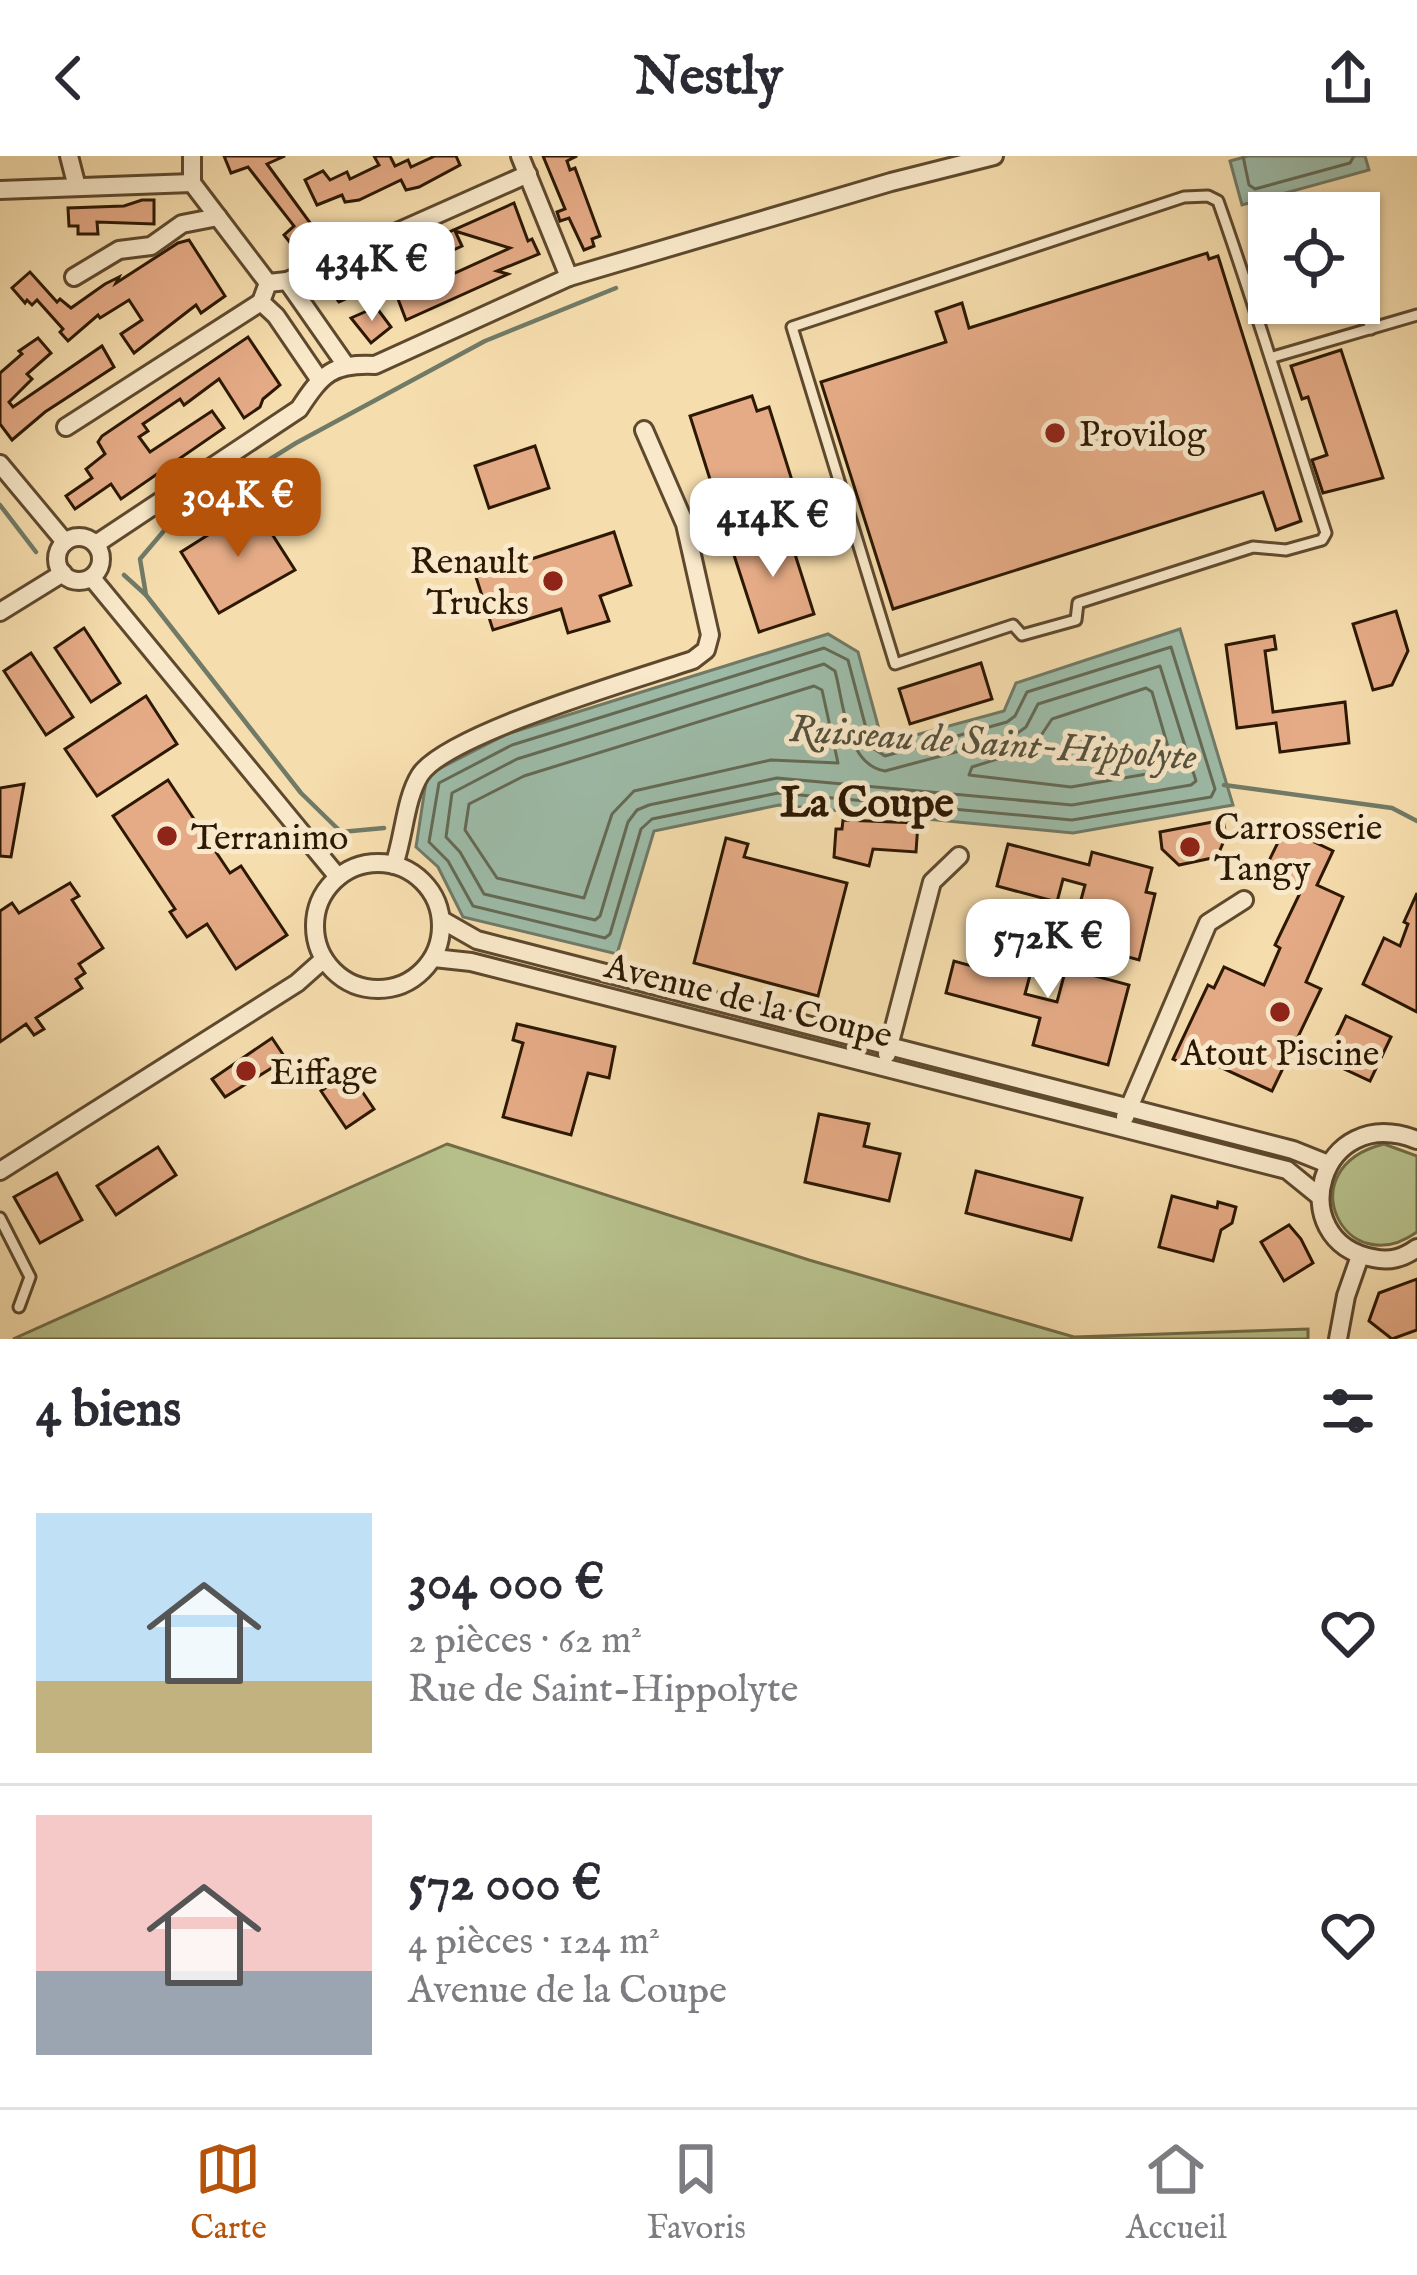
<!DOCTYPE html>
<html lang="fr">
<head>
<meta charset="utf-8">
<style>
  body { margin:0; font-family:"IM FELL English",serif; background:#f2f2f3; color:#2b2b33; height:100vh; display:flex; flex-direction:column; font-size:45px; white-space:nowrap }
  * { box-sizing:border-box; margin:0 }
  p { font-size:39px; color:#7c7c81 }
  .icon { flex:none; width:66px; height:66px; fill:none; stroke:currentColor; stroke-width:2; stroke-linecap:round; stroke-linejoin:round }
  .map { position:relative; height:1183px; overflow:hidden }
  .sheet { display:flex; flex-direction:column; background:#fff; flex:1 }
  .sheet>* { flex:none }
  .tools { position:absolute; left:1248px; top:36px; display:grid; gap:24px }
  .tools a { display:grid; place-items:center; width:132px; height:132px; border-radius:0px; background:#fff; box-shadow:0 3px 9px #0004; font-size:60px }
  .price { position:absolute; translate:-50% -102px; padding:0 27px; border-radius:24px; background:#fff; color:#222; font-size:39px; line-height:78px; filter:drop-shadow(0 3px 6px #0008) }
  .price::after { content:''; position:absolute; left:50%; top:72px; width:36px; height:27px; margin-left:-18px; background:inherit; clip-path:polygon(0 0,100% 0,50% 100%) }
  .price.active { background:#b45309; color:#fff }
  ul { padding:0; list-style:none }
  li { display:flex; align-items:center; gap:36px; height:300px; padding:0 36px }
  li+li { border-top:3px solid #e1e1e2 }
  li span { display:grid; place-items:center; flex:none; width:336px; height:240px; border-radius:0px; color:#555 }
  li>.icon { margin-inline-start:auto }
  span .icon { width:144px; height:144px; fill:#fffc; stroke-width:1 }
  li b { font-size:51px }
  h2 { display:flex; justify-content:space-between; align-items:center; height:144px; padding:0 36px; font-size:51px }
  header { display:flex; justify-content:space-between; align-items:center; height:156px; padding:0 36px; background:#fff; font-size:54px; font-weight:700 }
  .dock { display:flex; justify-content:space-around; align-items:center; height:168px; border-top:3px solid #e1e1e2; background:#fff; font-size:33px; color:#7c7c81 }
  .dock a { display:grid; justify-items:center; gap:6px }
  .dock .active { color:#b45309 }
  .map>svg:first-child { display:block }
  .green { fill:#b8c28d; stroke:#726d48; stroke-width:3 }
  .water { fill:#9dbca9; stroke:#707a67; stroke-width:3 }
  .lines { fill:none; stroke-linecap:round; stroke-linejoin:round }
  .shore { stroke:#646a56; stroke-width:3 }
  .stream { stroke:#707a67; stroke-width:4.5 }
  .building { fill:#e5ab86; stroke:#2c1803; stroke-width:3 }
  .service-casing { stroke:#5e492e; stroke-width:15 }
  .minor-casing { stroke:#5e492e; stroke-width:22 }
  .service { stroke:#f9e9ca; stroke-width:9 }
  .minor { stroke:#f9e9ca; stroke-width:16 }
  .poi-dot { fill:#8f2418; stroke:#f9e9ca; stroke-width:4.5 }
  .labels { text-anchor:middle; stroke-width:10; stroke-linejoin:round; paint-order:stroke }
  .poi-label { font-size:36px; fill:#2c1803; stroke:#f9e9ca; text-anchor:start }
  .street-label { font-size:36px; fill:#2c1803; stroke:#f9e9ca }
  .water-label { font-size:39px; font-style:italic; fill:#54513d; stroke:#f9e9ca }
  .quarter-label { font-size:42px; font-weight:bold; fill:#2c1803; stroke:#f9e9ca }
</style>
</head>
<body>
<header><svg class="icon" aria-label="back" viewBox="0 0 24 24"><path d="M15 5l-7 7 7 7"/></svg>Nestly<svg class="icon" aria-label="share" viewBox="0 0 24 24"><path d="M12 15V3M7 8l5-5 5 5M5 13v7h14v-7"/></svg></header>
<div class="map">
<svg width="1417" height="1183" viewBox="0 0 1417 1183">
  <rect width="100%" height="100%" fill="#f6ddad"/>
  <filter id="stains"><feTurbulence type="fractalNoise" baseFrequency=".00167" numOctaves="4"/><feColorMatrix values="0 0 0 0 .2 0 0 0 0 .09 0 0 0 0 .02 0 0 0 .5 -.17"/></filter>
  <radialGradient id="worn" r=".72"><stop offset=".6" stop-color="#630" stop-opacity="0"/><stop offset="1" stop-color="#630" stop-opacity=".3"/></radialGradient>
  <g class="green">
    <polygon points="447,988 809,1104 1074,1181 1308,1173 1308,1183 13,1183"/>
    <path d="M1384,988l33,12v76c-72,52 -130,-64 -33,-88z"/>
  </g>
  <g class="water">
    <polygon points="1248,0 1365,0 1369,14 1242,49 1230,5"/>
    <polygon points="1180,473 1233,649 1073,677 779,649 654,675 617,798 463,761 438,711 416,691 427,619 507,578 828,478 858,496 883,588 1004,555 1016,527"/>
  </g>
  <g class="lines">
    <g class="shore">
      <polyline points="1243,0 1249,29 1255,33 1350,7 1354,0"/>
      <polygon points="1171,491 1215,633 1211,641 1072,664 778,637 652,663 641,673 610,778 605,782 473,750 448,705 429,686 439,627 512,589 824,492 848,504 871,591 885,600 1007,566 1015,560 1027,536"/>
      <path d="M824,508l11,7c9,32 11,94 50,100l127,-34 14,-10 12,-23 122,-38 36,115 -5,4 -119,20 -295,-27 -128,27 -12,5 -9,12 -28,94 -5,4 -111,-26 -24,-42 -14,-15 6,-44 65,-34z"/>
      <polygon points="814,530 822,534 838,607 771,604 634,635 612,658 584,742 497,722 465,674 469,648 524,620"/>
      <polygon points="1146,532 1152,536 1173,608 1170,614 1071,631 969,619 972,611 1026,594 1040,581 1052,563"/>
    </g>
    <g class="stream">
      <polyline points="0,349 36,396"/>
      <polyline points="124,419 146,439 301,637 341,676 384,672"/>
      <polyline points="146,439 140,403 174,363 296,287 485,185 616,132"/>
      <polyline points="1224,629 1392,652 1417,665"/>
    </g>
  </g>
  <g class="building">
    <polygon points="224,0 285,0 267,8 319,79 300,94 294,87 292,89 284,79 294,70 248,11 231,17"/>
    <polygon points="374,0 390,0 395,10 408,4 411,11 435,0 456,0 460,9 419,31 406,34 401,24 359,44 345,46 342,39 317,49 305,24 323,15 330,24 347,16 350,23 379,9"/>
    <polygon points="543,0 577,0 567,5 570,14 575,12 600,80 592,83 594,90 584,94 569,62 560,65 557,56 565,53"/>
    <polygon points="142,44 154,44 154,68 97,66 98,78 78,78 78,70 69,70 68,52 124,50"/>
    <polygon points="514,47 528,85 532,83 539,98 497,115 508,118 406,164 398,143 510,92 455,75 462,90 339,146 333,138 333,133 355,118"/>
    <polygon points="189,84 225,140 201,157 196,149 134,197 121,178 142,164 129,144 100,162 98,159 68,185 60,176 63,173 37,144 32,149 27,144 25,147 12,132 30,116 57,146 60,143 71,152 105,128 119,121 116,127 178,87"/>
    <polygon points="1207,97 1209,103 1218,100 1301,365 1276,374 1263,336 893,453 821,226 946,186 936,156 962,147 969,172"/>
    <polygon points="376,151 391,171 371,187 351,162"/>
    <polygon points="248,181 280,229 263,243 260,251 244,262 219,223 184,249 180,243 143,268 148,275 139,281 150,296 212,255 224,272 121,343 111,328 75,353 66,340 92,322 86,313 105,298 98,286 102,280"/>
    <polygon points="38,182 51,197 27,218 32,223 9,246 13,251 102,190 114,211 45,256 12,284 0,268 0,217 22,198 19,195"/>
    <polygon points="1341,194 1383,322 1323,337 1312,304 1327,299 1308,241 1302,243 1291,210"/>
    <polygon points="752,240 757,255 769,251 795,334 721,358 690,260"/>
    <polygon points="535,290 549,332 489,352 475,310"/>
    <polygon points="254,350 295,414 219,457 181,396"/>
    <polygon points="787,373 814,458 759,476 731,390"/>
    <polygon points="614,376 631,429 600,440 609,465 568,477 561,453 493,474 476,421"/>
    <polygon points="1396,455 1408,495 1392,529 1373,534 1353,468"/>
    <polygon points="84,472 120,527 91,546 55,492"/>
    <polygon points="1274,480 1276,493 1265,495 1273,556 1345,546 1349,587 1280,596 1276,567 1237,572 1226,489"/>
    <polygon points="31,497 73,561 46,579 4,515"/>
    <polygon points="981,507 992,543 910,568 899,533"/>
    <polygon points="146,540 177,588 97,640 65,593"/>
    <polygon points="168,624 230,717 241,710 287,779 236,813 207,768 187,781 170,756 175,753 113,660"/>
    <polygon points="24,628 11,701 0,700 0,632"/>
    <polygon points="843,664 918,667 916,696 873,693 869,710 834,701 836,673 842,673"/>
    <polygon points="1223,664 1226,680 1217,701 1179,709 1162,693 1160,676"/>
    <polygon points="1285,672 1333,695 1317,729 1343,741 1306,826 1321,833 1272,935 1196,900 1190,911 1173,903 1208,829 1214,832 1224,811 1264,829 1280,792 1275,789 1301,735 1263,717"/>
    <polygon points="726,682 748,688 744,701 847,727 818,840 694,807"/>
    <polygon points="1008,688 1089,709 1092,696 1152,712 1146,736 1155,738 1139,804 1070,785 1085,729 1063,723 1057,746 997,730"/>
    <polygon points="70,727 79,740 72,744 103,792 79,808 85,817 76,823 82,832 36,862 44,873 34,879 26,868 0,886 0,755 12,747 19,757"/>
    <polygon points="1417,737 1417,856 1363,828 1384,782 1400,790 1408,768 1404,766"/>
    <polygon points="993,782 1037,793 1025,838 1057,846 1066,812 1129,829 1108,909 1033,889 1040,862 946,837 954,805 986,814"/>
    <polygon points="1346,860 1391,881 1370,925 1325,904"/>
    <polygon points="517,868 615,891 609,922 588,917 571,979 503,961 523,887 513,884"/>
    <polygon points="272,882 286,903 225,941 212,923"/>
    <polygon points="349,916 374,953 346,972 321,935"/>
    <polygon points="819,958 869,968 864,990 900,998 889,1045 805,1026"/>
    <polygon points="158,991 176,1019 116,1059 97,1030"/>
    <polygon points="976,1015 1082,1042 1071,1084 966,1057"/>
    <polygon points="57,1017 82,1064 40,1087 14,1041"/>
    <polygon points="1172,1040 1217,1052 1218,1046 1236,1051 1232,1067 1221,1074 1213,1105 1159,1091"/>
    <polygon points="1289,1069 1301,1083 1313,1107 1284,1125 1261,1086"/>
    <polygon points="1417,1123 1417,1174 1392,1183 1369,1165 1379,1137"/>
  </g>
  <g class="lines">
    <g class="service-casing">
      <g id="service">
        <path d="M1208,40l10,5c39,110 72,221 108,332l-4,7 -36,10 -33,-3 -175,56 -2,17 -54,15 -9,-10 -118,39 -103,-337 392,-130z"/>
        <polyline points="1361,140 1371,173"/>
        <polyline points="1273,201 1417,159"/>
        <polyline points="0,1062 30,1121 19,1151"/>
      </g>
    </g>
    <g class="minor-casing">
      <g id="minor">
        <polyline points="69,0 77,31"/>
        <polyline points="192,0 192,27"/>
        <polyline points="520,0 569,121"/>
        <polyline points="192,27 268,127"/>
        <polyline points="0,34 192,27"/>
        <polyline points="74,121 119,94 151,90 182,68 218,61"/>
        <polyline points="287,125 528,18"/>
        <polyline points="319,223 276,160 261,146 268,127 287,125 345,208"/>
        <polyline points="66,271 261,146"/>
        <polyline points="0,308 65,386"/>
        <circle cx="79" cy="403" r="22"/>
        <path d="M96,388l203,-135c23,-35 33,-46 76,-44l194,-88 322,-95 103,-26"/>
        <polyline points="92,422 338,721"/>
        <polyline points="0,456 63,417"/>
        <circle cx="378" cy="770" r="63"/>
        <path d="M394,709c10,-28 11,-66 26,-90 26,-41 220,-97 273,-115l13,-10 4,-15 -25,-111 -41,-94"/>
        <polyline points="442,764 477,784 1293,994 1328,1008"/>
        <polyline points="434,802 471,806 1287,1014 1319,1040"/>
        <polyline points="887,898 932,726 959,700"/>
        <polyline points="1125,961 1208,767 1244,744"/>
        <path d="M1417,984c-99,-39 -135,101 -44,118 17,4 30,0 44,-10"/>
        <polyline points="0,1015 297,827 324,803"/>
        <polyline points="1338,1183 1346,1140 1360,1100"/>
      </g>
    </g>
    <use href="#service" class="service"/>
    <use href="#minor" class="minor"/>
  </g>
  <g class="poi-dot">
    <circle cx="1055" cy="277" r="12"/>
    <circle cx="553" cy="425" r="12"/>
    <circle cx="167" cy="680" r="12"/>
    <circle cx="1190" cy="691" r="12"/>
    <circle cx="1280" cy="856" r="12"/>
    <circle cx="246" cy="915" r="12"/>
  </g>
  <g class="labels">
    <g class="poi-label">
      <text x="1079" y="290">Provilog</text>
      <text x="529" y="417" text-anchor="end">Renault<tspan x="529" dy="41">Trucks</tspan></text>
      <text x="1214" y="683">Carrosserie<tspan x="1214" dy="41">Tangy</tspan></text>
      <text x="191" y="693">Terranimo</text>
      <text x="1280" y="909" text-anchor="middle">Atout Piscine</text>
      <text x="270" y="928">Eiffage</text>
    </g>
    <g class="street-label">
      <text transform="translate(749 843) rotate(14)" y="13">Avenue de la Coupe</text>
    </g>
    <g class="water-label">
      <text transform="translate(993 585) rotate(4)" y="14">Ruisseau de Saint-Hippolyte</text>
    </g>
    <g class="quarter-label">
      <text x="867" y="660">La Coupe</text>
    </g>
  </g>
  <rect width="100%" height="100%" filter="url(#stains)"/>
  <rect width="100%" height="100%" fill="url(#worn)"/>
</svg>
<div class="tools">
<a><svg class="icon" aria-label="locate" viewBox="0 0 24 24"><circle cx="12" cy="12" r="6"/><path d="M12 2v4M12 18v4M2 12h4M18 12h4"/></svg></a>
</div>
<b class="price" style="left:372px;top:168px">434K €</b>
<b class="price active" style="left:238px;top:404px">304K €</b>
<b class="price" style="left:773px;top:424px">414K €</b>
<b class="price" style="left:1048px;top:845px">572K €</b>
</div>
<section class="sheet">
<h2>4 biens<svg class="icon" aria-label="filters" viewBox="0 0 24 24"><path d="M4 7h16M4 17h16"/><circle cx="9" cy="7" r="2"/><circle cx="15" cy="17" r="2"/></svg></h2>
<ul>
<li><span style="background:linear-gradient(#bfe0f5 70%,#c2b280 0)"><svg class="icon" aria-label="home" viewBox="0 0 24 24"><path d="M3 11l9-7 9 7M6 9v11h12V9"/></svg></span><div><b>304 000 €</b><p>2 pièces · 62 m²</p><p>Rue de Saint-Hippolyte</p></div><svg class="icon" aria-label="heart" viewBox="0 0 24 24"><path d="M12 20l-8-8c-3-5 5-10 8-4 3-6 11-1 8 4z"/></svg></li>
<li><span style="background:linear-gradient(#f6c9c9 65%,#9aa5b1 0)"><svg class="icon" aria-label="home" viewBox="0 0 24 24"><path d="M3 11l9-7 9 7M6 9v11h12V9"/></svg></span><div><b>572 000 €</b><p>4 pièces · 124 m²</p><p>Avenue de la Coupe</p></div><svg class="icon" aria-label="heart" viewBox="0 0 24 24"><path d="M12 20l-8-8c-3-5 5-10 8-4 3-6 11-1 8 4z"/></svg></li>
</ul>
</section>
<nav class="dock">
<a class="active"><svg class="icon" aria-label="map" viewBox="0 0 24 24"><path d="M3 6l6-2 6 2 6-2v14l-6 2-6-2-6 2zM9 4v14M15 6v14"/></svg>Carte</a>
<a><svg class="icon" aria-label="saved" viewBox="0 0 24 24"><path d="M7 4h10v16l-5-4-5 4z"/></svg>Favoris</a>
<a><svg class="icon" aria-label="home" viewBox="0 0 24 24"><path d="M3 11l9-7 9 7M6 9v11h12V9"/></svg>Accueil</a>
</nav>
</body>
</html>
